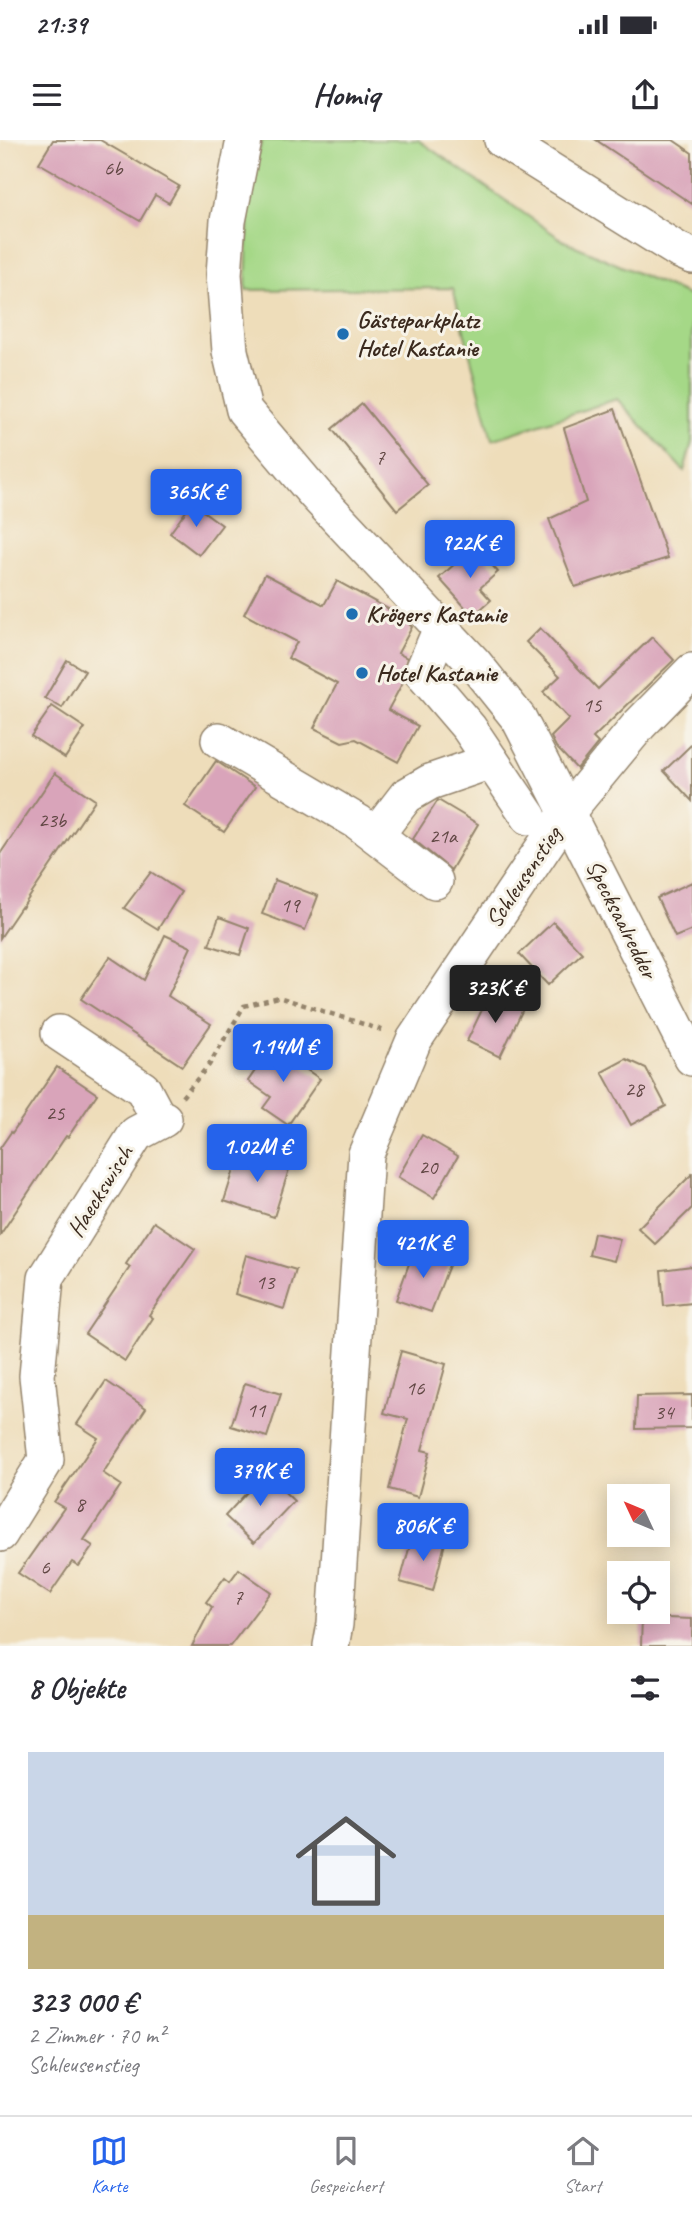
<!DOCTYPE html>
<html lang="de">
<head>
<meta charset="utf-8">
<style>
  body { margin:0; font-family:Caveat,sans-serif; background:#f7f7f7; color:#2b2b33; height:100vh; display:flex; flex-direction:column; font-size:26px; white-space:nowrap }
  * { box-sizing:border-box; margin:0 }
  p { font-size:23px; color:#7c7c81 }
  .icon { flex:none; width:38px; height:38px; fill:none; stroke:currentColor; stroke-width:2; stroke-linecap:round; stroke-linejoin:round }
  .map { position:relative; height:1506px; overflow:hidden }
  .panel { display:flex; flex-direction:column; background:#fff; flex:1 }
  .panel>* { flex:none }
  .needle { width:46px; rotate:314deg }
  .tools { position:absolute; left:607px; top:1344px; display:grid; gap:14px }
  .tools a { display:grid; place-items:center; width:63px; height:63px; border-radius:0px; background:#fff; box-shadow:0 4px 18px #0003; font-size:35px }
  .price { position:absolute; translate:-50% -60px; padding:0 16px; border-radius:7px; background:#2563eb; color:#fff; font-size:23px; line-height:46px; filter:drop-shadow(0 2px 4px #0008) }
  .price::after { content:''; position:absolute; left:50%; top:42px; width:21px; height:16px; margin-left:-10px; background:inherit; clip-path:polygon(0 0,100% 0,50% 100%) }
  .price.current { background:#222; color:#fff }
  ul { padding:0; list-style:none }
  li { display:grid; align-content:center; gap:14px; height:371px; padding:0 28px }
  li+li { border-top:2px solid #e1e1e2 }
  li span { display:grid; place-items:center; height:217px; border-radius:0px; color:#555 }
  li>.icon { margin-inline-start:auto }
  span .icon { width:126px; height:126px; fill:#fffc; stroke-width:1 }
  li b { font-size:30px }
  h2 { display:flex; justify-content:space-between; align-items:center; height:84px; padding:0 28px; font-size:30px }
  .status { display:flex; justify-content:space-between; align-items:center; height:49px; padding:0 35px; background:#fff; direction:ltr }
  .status svg { height:19px; fill:currentColor }
  header { display:flex; justify-content:space-between; align-items:center; height:91px; padding:0 28px; background:#fff; font-size:32px; font-weight:600 }
  .tabs { display:flex; justify-content:space-around; align-items:center; height:98px; border-top:2px solid #e1e1e2; background:#fff; font-size:19px; color:#7c7c81 }
  .tabs a { display:grid; justify-items:center; gap:4px }
  .tabs .current { color:#2563eb }
  .map>svg:first-child { display:block }
  .green { fill:#a5d887; stroke:#708152; stroke-width:2 }
  .building { fill:#d9a4ba }
  .lines { fill:none; stroke-linecap:round; stroke-linejoin:round }
  .minor-casing { stroke:#94846c; stroke-width:38 }
  .path { stroke:#94846c; stroke-width:4.5; stroke-dasharray:5 5; stroke-linecap:butt }
  .minor { stroke:#fff; stroke-width:35 }
  .poi-dot { fill:#1f6fb2; stroke:#f7f3e8; stroke-width:2.5 }
  .labels { text-anchor:middle; stroke-width:6; stroke-linejoin:round; paint-order:stroke }
  .number-label { font-size:21px; fill:#624845 }
  .poi-label { font-size:24px; font-weight:bold; fill:#3b2a1e; stroke:#f7f3e8; text-anchor:start }
  .street-label { font-size:24px; fill:#3b2a1e; stroke:#f7f3e8 }
</style>
</head>
<body>
<div class="status"><b>21:39</b><svg viewBox="0 0 49 12"><path d="M0 12V9h3v3zM5 12V6h3v6zM10 12V3h3v9zM15 12V0h3v12zM26 1h20v11H26zM47 4h2v5h-2z"/></svg></div>
<header><svg class="icon" aria-label="menu" viewBox="0 0 24 24"><path d="M4 6h16M4 12h16M4 18h16"/></svg>Homiq<svg class="icon" aria-label="share" viewBox="0 0 24 24"><path d="M12 15V3M7 8l5-5 5 5M5 13v7h14v-7"/></svg></header>
<div class="map">
<svg width="692" height="1506" viewBox="0 0 692 1506">
  <rect width="100%" height="100%" fill="#f7f3e8"/>
  <filter id="ink" filterUnits="userSpaceOnUse"><feTurbulence type="fractalNoise" baseFrequency=".0143" numOctaves="2"/><feDisplacementMap in="SourceGraphic" scale="14" xChannelSelector="R" yChannelSelector="G"/><feConvolveMatrix kernelMatrix="1 2 1 2 8 2 1 2 1" color-interpolation-filters="sRGB"/></filter>
  <filter id="wash" filterUnits="userSpaceOnUse"><feTurbulence type="fractalNoise" baseFrequency=".00686" numOctaves="4" result="noise"/><feDisplacementMap in="SourceGraphic" scale="28" xChannelSelector="R" yChannelSelector="G"/><feGaussianBlur stdDeviation="1.57" result="paint"/><feColorMatrix in="noise" values="0 0 0 0 0 0 0 0 0 0 0 0 0 0 0 0 0 1.4 0 .05"/><feComposite in="paint" operator="in"/></filter>
  <g filter="url(#wash)">
    <rect width="100%" height="100%" fill="#eeddba"/>
    <polygon class="green" points="262,0 418,0 564,101 692,157 692,302 684,331 617,259 492,300 453,148 246,150 249,46"/>
    <g id="blocks">
      <g class="building">
        <polygon points="53,0 100,0 179,46 169,63 155,55 140,81 39,23"/>
        <polygon points="596,0 673,0 692,13 692,64"/>
        <polygon points="362,264 428,345 397,370 332,289"/>
        <polygon points="615,269 668,418 575,447 549,379 586,362 564,288"/>
        <polygon points="192,363 222,385 199,415 170,393"/>
        <polygon points="475,406 498,432 480,448 491,460 473,476 439,438"/>
        <polygon points="265,434 324,465 337,441 403,477 412,487 398,513 407,518 402,535 404,540 388,570 418,586 398,622 356,599 342,602 314,588 337,544 288,518 297,502 244,474"/>
        <polygon points="540,488 598,549 652,497 674,520 593,598 598,603 577,629 556,607 551,597 569,579 543,552 560,536 526,502"/>
        <polygon points="67,520 85,531 62,568 45,558"/>
        <polygon points="52,566 85,588 65,618 31,596"/>
        <polygon points="692,604 692,661 664,631"/>
        <polygon points="216,621 255,647 224,692 185,666"/>
        <polygon points="55,633 95,660 22,768 21,767 0,798 0,714"/>
        <polygon points="438,660 478,684 451,730 413,699"/>
        <polygon points="151,732 181,752 158,789 124,768"/>
        <polygon points="275,740 318,756 305,790 262,774"/>
        <polygon points="692,742 692,790 675,797 657,758"/>
        <polygon points="219,777 249,788 240,815 209,805"/>
        <polygon points="553,782 582,813 548,845 519,814"/>
        <polygon points="165,795 191,807 168,856 211,884 182,926 81,859 110,817 144,840"/>
        <polygon points="490,853 523,869 500,917 467,901"/>
        <polygon points="272,906 320,939 288,985 263,968 271,957 248,941"/>
        <polygon points="626,919 646,928 666,966 631,985 602,932"/>
        <polygon points="57,927 97,954 68,997 66,996 0,1095 0,1008 11,992 12,993"/>
        <polygon points="422,995 458,1016 434,1058 398,1037"/>
        <polygon points="240,1011 290,1026 274,1077 224,1061"/>
        <polygon points="692,1034 692,1068 655,1104 638,1088"/>
        <polygon points="154,1082 195,1109 149,1175 153,1178 125,1221 85,1194 130,1127 126,1124"/>
        <polygon points="594,1093 620,1099 614,1121 589,1115"/>
        <polygon points="415,1107 451,1120 431,1172 396,1160"/>
        <polygon points="246,1115 296,1130 284,1169 235,1154"/>
        <polygon points="692,1126 692,1163 664,1166 661,1130"/>
        <polygon points="401,1211 446,1224 422,1310 430,1312 418,1357 389,1349 408,1279 384,1273"/>
        <polygon points="106,1241 146,1268 103,1333 121,1345 84,1400 93,1406 79,1426 72,1422 50,1454 18,1433 64,1368 54,1362 98,1298 77,1284"/>
        <polygon points="245,1243 281,1254 267,1297 231,1286"/>
        <polygon points="692,1255 692,1288 636,1289 637,1256"/>
        <polygon points="265,1333 294,1361 254,1403 225,1376"/>
        <polygon points="413,1394 445,1403 433,1451 400,1442"/>
        <polygon points="239,1429 271,1452 230,1506 192,1506 212,1467 206,1462 225,1437 230,1441"/>
        <polygon points="642,1477 692,1479 692,1506 641,1506"/>
      </g>
    </g>
  </g>
  <g filter="url(#ink)">
    <use href="#blocks" fill-opacity="0" stroke="#94846c" stroke-width="2"/>
    <g class="lines">
      <g class="minor-casing">
        <g id="minor">
          <polyline points="244,0 228,81 224,134 230,211 244,270 315,354 474,523 519,579 692,918"/>
          <polyline points="502,0 678,110 692,116"/>
          <polyline points="441,488 422,533 469,588 529,677"/>
          <polyline points="219,600 358,682 435,741"/>
          <polyline points="376,695 406,656 430,642 491,621"/>
          <polyline points="59,893 143,949 160,981"/>
          <polyline points="0,1394 46,1320 37,1236 46,1138 136,994 164,979"/>
          <polyline points="331,1506 335,1484 366,1014 414,900 568,671 639,585 692,531"/>
        </g>
      </g>
      <polyline class="path" points="182,957 209,925 244,866 279,857 385,891"/>
      <use href="#minor" class="minor"/>
    </g>
  </g>
  <g class="poi-dot">
    <circle cx="343" cy="194" r="7"/>
    <circle cx="352" cy="474" r="7"/>
    <circle cx="362" cy="533" r="7"/>
  </g>
  <g class="labels">
    <g class="number-label">
      <text x="113" y="35">6b</text>
      <text x="380" y="324">7</text>
      <text x="592" y="572">15</text>
      <text x="52" y="687">23b</text>
      <text x="443" y="703">21a</text>
      <text x="290" y="772">19</text>
      <text x="634" y="956">28</text>
      <text x="55" y="980">25</text>
      <text x="428" y="1034">20</text>
      <text x="265" y="1149">13</text>
      <text x="415" y="1255">16</text>
      <text x="256" y="1277">11</text>
      <text x="664" y="1279">34</text>
      <text x="80" y="1371">8</text>
      <text x="45" y="1434">6</text>
      <text x="238" y="1464">7</text>
    </g>
    <g class="poi-label">
      <text x="357" y="188">Gästeparkplatz<tspan x="357" dy="28">Hotel Kastanie</tspan></text>
      <text x="366" y="482">Krögers Kastanie</text>
      <text x="376" y="541">Hotel Kastanie</text>
    </g>
    <g class="street-label">
      <text transform="translate(523 737) rotate(-56)" y="8">Schleusenstieg</text>
      <text transform="translate(622 779) rotate(63)" y="8">Specksaalredder</text>
      <text transform="translate(100 1051) rotate(-58)" y="8">Haeckswisch</text>
    </g>
  </g>
</svg>
<div class="tools">
<a><svg class="needle" viewBox="-14 -14 28 28"><path d="M0-13l5 13h-10z" fill="#e53935"/><path d="M0 13l5-13h-10z" fill="#7c7c81"/></svg></a>
<a><svg class="icon" aria-label="locate" viewBox="0 0 24 24"><circle cx="12" cy="12" r="6"/><path d="M12 2v4M12 18v4M2 12h4M18 12h4"/></svg></a>
</div>
<b class="price" style="left:196px;top:389px">365K €</b>
<b class="price" style="left:470px;top:440px">922K €</b>
<b class="price current" style="left:495px;top:885px">323K €</b>
<b class="price" style="left:283px;top:944px">1.14M €</b>
<b class="price" style="left:257px;top:1044px">1.02M €</b>
<b class="price" style="left:423px;top:1140px">421K €</b>
<b class="price" style="left:260px;top:1368px">379K €</b>
<b class="price" style="left:423px;top:1423px">806K €</b>
</div>
<section class="panel">
<h2>8 Objekte<svg class="icon" aria-label="filters" viewBox="0 0 24 24"><path d="M4 7h16M4 17h16"/><circle cx="9" cy="7" r="2"/><circle cx="15" cy="17" r="2"/></svg></h2>
<ul>
<li><span style="background:linear-gradient(#c9d6e8 75%,#c2b280 0)"><svg class="icon" aria-label="home" viewBox="0 0 24 24"><path d="M3 11l9-7 9 7M6 9v11h12V9"/></svg></span><div><b>323 000 €</b><p>2 Zimmer · 70 m²</p><p>Schleusenstieg</p></div></li>
</ul>
</section>
<nav class="tabs">
<a class="current"><svg class="icon" aria-label="map" viewBox="0 0 24 24"><path d="M3 6l6-2 6 2 6-2v14l-6 2-6-2-6 2zM9 4v14M15 6v14"/></svg>Karte</a>
<a><svg class="icon" aria-label="saved" viewBox="0 0 24 24"><path d="M7 4h10v16l-5-4-5 4z"/></svg>Gespeichert</a>
<a><svg class="icon" aria-label="home" viewBox="0 0 24 24"><path d="M3 11l9-7 9 7M6 9v11h12V9"/></svg>Start</a>
</nav>
</body>
</html>
